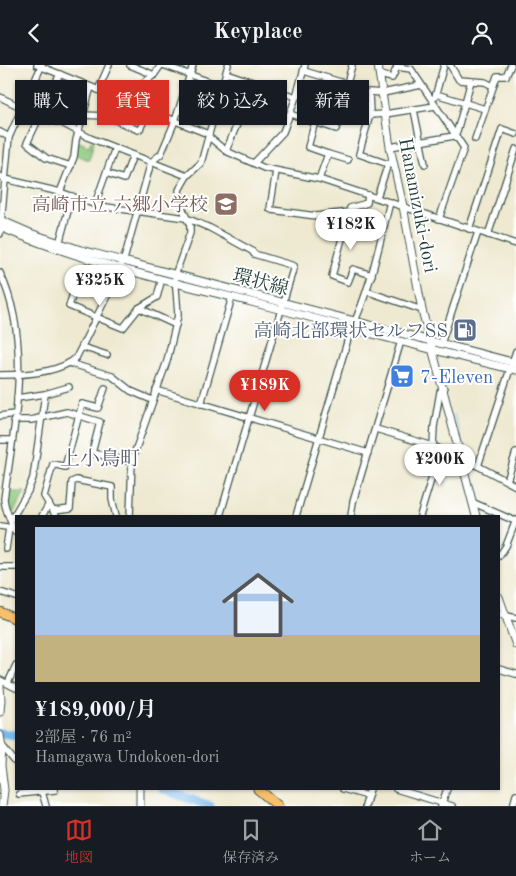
<!DOCTYPE html>
<html lang="ja">
<head>
<meta charset="utf-8">
<style>
  body { margin:0; font-family:"Old Standard TT","Noto Serif JP",serif; background:#20242c; color:#f1f3f6; height:100vh; display:flex; flex-direction:column; font-size:19px; white-space:nowrap }
  * { box-sizing:border-box; margin:0 }
  p { font-size:16px; color:#9ea1a6 }
  .icon { flex:none; width:28px; height:28px; fill:none; stroke:currentColor; stroke-width:2; stroke-linecap:round; stroke-linejoin:round }
  .map { position:relative; flex:1; overflow:hidden }
  .drawer { position:absolute; left:15px; top:450px; width:485px; height:275px; display:flex; flex-direction:column; background:#171b24; border-radius:0px; box-shadow:0 1px 4px #0004 }
  .drawer>* { flex:none }
  .guide { position:absolute; left:15px; top:15px; width:486px; height:45px; display:flex; gap:10px }
  .price { position:absolute; translate:-50% -42px; padding:0 11px; border-radius:18px; background:#fff; color:#222; font-size:16px; line-height:32px; filter:drop-shadow(0 1px 2px #0008) }
  .price::after { content:''; position:absolute; left:50%; top:30px; width:15px; height:11px; margin-left:-8px; background:inherit; clip-path:polygon(0 0,100% 0,50% 100%) }
  .price.current { background:#d93025; color:#fff }
  ul { padding:0; list-style:none }
  li { display:grid; align-content:center; gap:10px; height:265px; padding:0 20px }
  li+li { border-top:1px solid #363941 }
  li span { display:grid; place-items:center; height:155px; border-radius:0px; color:#555 }
  li>.icon { margin-inline-start:auto }
  span .icon { width:90px; height:90px; fill:#fffc; stroke-width:1 }
  li b { font-size:21px }
  .chip { padding:0 18px; border-radius:0px; background:#171b24; box-shadow:0 1px 4px #0004; font-size:18px; line-height:45px }
  .chip.current { background:#d93025; color:#fff }
  header { display:flex; justify-content:space-between; align-items:center; height:65px; padding:0 20px; background:#171b24; font-size:22px; font-weight:700 }
  .tabs { display:flex; justify-content:space-around; align-items:center; height:70px; border-top:1px solid #363941; background:#171b24; font-size:14px; color:#9ea1a6 }
  .tabs a { display:grid; justify-items:center; gap:2px }
  .tabs .current { color:#d93025 }
  .map>svg:first-child { display:block }
  .green { fill:#8fca7e; stroke:#578459 }
  .lines { fill:none; stroke-linecap:round; stroke-linejoin:round }
  .stream { stroke:#78b9ed; stroke-width:1 }
  .river { stroke:#78b9ed; stroke-width:9 }
  .minor-casing { stroke:#3e574b; stroke-width:8 }
  .tertiary-casing { stroke:#3e574b; stroke-width:9 }
  .primary-casing { stroke:#3e574b; stroke-width:11 }
  .minor { stroke:#fff; stroke-width:5.5 }
  .tertiary { stroke:#fff; stroke-width:7 }
  .primary { stroke:#f8bf6c; stroke-width:9 }
  .labels { text-anchor:middle; stroke-width:4; stroke-linejoin:round; paint-order:stroke }
  .education-label { font-size:19px; fill:#785e54; stroke:#fff; text-anchor:end }
  .street-label { font-size:19px; fill:#1f3d34; stroke:#fff }
  .service-label { font-size:19px; fill:#4e5e75; stroke:#fff; text-anchor:end }
  .shop-label { font-size:19px; fill:#366cbe; stroke:#fff; text-anchor:start }
  .neighbourhood-label { font-size:20px; fill:#595b6d; stroke:#fff }
</style>
</head>
<body>
<header><svg class="icon" aria-label="back" viewBox="0 0 24 24"><path d="M15 5l-7 7 7 7"/></svg>Keyplace<svg class="icon" aria-label="person" viewBox="0 0 24 24"><circle cx="12" cy="8" r="4"/><path d="M4 21q1-7 8-7t8 7"/></svg></header>
<div class="map">
<svg width="516" height="741" viewBox="0 0 516 741">
  <rect width="100%" height="100%" fill="#fff"/>
  <filter id="ink" filterUnits="userSpaceOnUse"><feTurbulence type="fractalNoise" baseFrequency=".02" numOctaves="2"/><feDisplacementMap in="SourceGraphic" scale="10" xChannelSelector="R" yChannelSelector="G"/><feConvolveMatrix kernelMatrix="1 2 1 2 8 2 1 2 1" color-interpolation-filters="sRGB"/></filter>
  <filter id="wash" filterUnits="userSpaceOnUse"><feTurbulence type="fractalNoise" baseFrequency=".0096" numOctaves="4" result="noise"/><feDisplacementMap in="SourceGraphic" scale="20" xChannelSelector="R" yChannelSelector="G"/><feGaussianBlur stdDeviation="1.12" result="paint"/><feColorMatrix in="noise" values="0 0 0 0 0 0 0 0 0 0 0 0 0 0 0 0 0 1.4 0 .05"/><feComposite in="paint" operator="in"/></filter>
  <g filter="url(#wash)">
    <rect width="100%" height="100%" fill="#eee9d0"/>
    <g class="green">
      <polygon points="226,12 228,12 249,19 251,21 245,34 222,27"/>
      <polygon points="77,76 89,81 91,76 94,77 89,95 76,90"/>
      <polygon points="7,427 25,427 12,450 10,450 6,433"/>
    </g>
    <g class="lines">
      <g class="stream">
        <polyline points="454,349 466,392"/>
        <polyline points="190,741 192,734"/>
      </g>
      <g class="river">
        <polyline points="0,668 16,670"/>
        <polyline points="162,724 210,741"/>
      </g>
    </g>
  </g>
  <g filter="url(#ink)">
    <g class="lines">
      <g class="minor-casing">
        <g id="minor">
          <polyline points="37,0 208,69"/>
          <polyline points="130,0 154,10"/>
          <polyline points="163,0 221,21"/>
          <polyline points="450,0 459,15 485,17 493,21"/>
          <polyline points="304,6 347,19"/>
          <polyline points="226,8 296,32"/>
          <polyline points="60,9 27,78 46,93 71,101"/>
          <polyline points="380,10 392,13 397,2 411,4 464,83 439,154"/>
          <polyline points="98,25 109,0"/>
          <polyline points="185,25 217,37"/>
          <polyline points="297,29 370,50 385,49 435,41"/>
          <polyline points="436,29 485,44"/>
          <polyline points="0,32 45,54 62,58 90,73 187,111"/>
          <polyline points="435,32 444,0"/>
          <polyline points="121,34 154,10 161,0"/>
          <polyline points="341,41 352,0"/>
          <polyline points="414,45 425,99"/>
          <polyline points="242,46 266,55 275,25"/>
          <polyline points="290,49 336,64 342,42"/>
          <polyline points="82,50 106,51 138,65 140,64 149,45"/>
          <polyline points="0,67 9,72"/>
          <polyline points="209,72 226,86 264,103 319,114 516,179"/>
          <polyline points="475,74 497,11 506,11 511,0"/>
          <polyline points="390,82 454,71 457,66 471,16"/>
          <polyline points="226,86 254,18"/>
          <polyline points="328,89 348,95"/>
          <polyline points="254,98 283,67 296,32 305,0"/>
          <polyline points="388,99 359,89 370,50 369,27 383,28 421,20"/>
          <polyline points="276,106 270,144 272,145 316,151 349,147 350,143 367,138 368,130"/>
          <polyline points="106,108 124,114 133,90"/>
          <polyline points="0,111 5,114 60,127 99,141 186,153 210,163 252,186 254,189 294,201 220,451"/>
          <polyline points="319,114 328,89 308,82 321,35"/>
          <polyline points="60,127 74,92 76,75 91,22"/>
          <polyline points="377,132 388,99 391,97"/>
          <polyline points="95,139 115,83"/>
          <polyline points="349,147 332,211 348,217 353,204 372,210"/>
          <polyline points="469,164 502,64 516,69"/>
          <polyline points="0,169 9,72 42,0"/>
          <polyline points="488,170 516,84"/>
          <polyline points="59,179 72,131"/>
          <path d="M0,208c33,70 14,153 4,226 1,11 6,19 9,29"/>
          <polyline points="78,213 69,241 123,263 139,243 157,232 161,217"/>
          <polyline points="366,226 422,245"/>
          <polyline points="139,243 176,260"/>
          <polyline points="441,279 478,167"/>
          <polyline points="82,282 107,290"/>
          <polyline points="69,298 112,311 131,326 152,335"/>
          <path d="M0,310c22,0 59,-2 76,-17l42,-84 7,-18 26,-94 10,-8 14,-33 18,-56"/>
          <polyline points="156,325 368,388"/>
          <polyline points="17,333 45,329 69,322"/>
          <polyline points="201,339 232,232"/>
          <polyline points="0,351 15,349"/>
          <polyline points="14,355 31,355 67,347 100,357 92,388 132,397"/>
          <polyline points="376,364 433,381 478,401 516,421"/>
          <polyline points="0,375 12,375"/>
          <polyline points="433,381 434,362 440,327 444,324"/>
          <polyline points="478,401 516,286"/>
          <polyline points="507,416 516,387"/>
          <polyline points="474,438 515,456"/>
          <polyline points="54,446 70,444 72,417 76,415 112,422 112,434 116,451"/>
          <polyline points="42,451 49,439"/>
          <polyline points="56,451 44,431 53,399 65,402 82,339 98,343 105,323"/>
          <polyline points="130,451 132,395 167,296 178,250 175,210 190,168 190,161 180,137 179,125 187,111 201,98 228,0"/>
          <path d="M296,451l54,-184c20,-41 29,-86 40,-130"/>
          <polyline points="351,451 353,437 401,276"/>
          <polyline points="420,451 440,385"/>
          <polyline points="11,455 28,426 33,413 45,329"/>
          <polyline points="0,461 13,463 16,467"/>
          <polyline points="6,484 9,463"/>
          <polyline points="499,491 506,481 516,455"/>
          <polyline points="0,502 16,502"/>
          <polyline points="0,527 16,532"/>
          <polyline points="499,549 516,553"/>
          <polyline points="499,604 516,609"/>
          <polyline points="0,615 16,623"/>
          <polyline points="8,618 16,600"/>
          <polyline points="2,682 4,683 16,698"/>
          <polyline points="343,724 368,731"/>
          <polyline points="396,724 452,741"/>
          <polyline points="42,727 46,741"/>
          <polyline points="19,729 55,725"/>
          <polyline points="365,741 370,724"/>
          <polyline points="441,741 447,724"/>
          <polyline points="513,741 516,730"/>
        </g>
      </g>
      <g class="tertiary-casing">
        <g id="tertiary">
          <polyline points="378,0 390,82 403,141 422,245 476,451"/>
          <polyline points="0,155 30,168 81,185 516,298"/>
          <path d="M0,162c82,35 169,54 255,76 87,22 173,47 261,67"/>
          <polyline points="499,532 516,580"/>
          <polyline points="0,621 1,635 0,647"/>
          <polyline points="0,670 2,682 1,701 4,725 2,741"/>
          <polyline points="140,724 140,741"/>
        </g>
      </g>
      <g class="primary-casing">
        <g id="primary">
          <polyline points="0,547 16,554"/>
          <polyline points="258,724 278,741"/>
        </g>
      </g>
      <use href="#minor" class="minor"/>
      <use href="#tertiary" class="tertiary"/>
      <use href="#primary" class="primary"/>
    </g>
  </g>
  <defs>
    <g id="school-square" transform="scale(1.25)"><rect x="-9" y="-9" width="18" height="18" rx="4" fill="#8d6e63" stroke="#fff"/><path d="M0-5L7-2L0 1L-7-2ZM-4 1L0 2.5L4 1V4Q0 6-4 4Z" fill="#fff"/></g>
    <g id="fuel-square" transform="scale(1.25)"><rect x="-9" y="-9" width="18" height="18" rx="4" fill="#5c6f8a" stroke="#fff"/><path d="M-5.5-6h7V0h2V4h1.3V-2.5L3-4.5l.8-.8L6-3V5H2.5V1h-1V6h-7ZM-4.2-4.7v3.2H.2V-4.7Z" fill="#fff"/></g>
    <g id="supermarket-square" transform="scale(1.25)"><rect x="-9" y="-9" width="18" height="18" rx="4" fill="#3f7fe0" stroke="#fff"/><path d="M-6-5.5h2.5l.6 2H6L4.5 2H-2.5L-4.4-4H-6ZM-1.5 3.2a1.3 1.3 0 1 0 .1 0ZM3 3.2a1.3 1.3 0 1 0 .1 0Z" fill="#fff"/></g>
  </defs>
  <g fill-rule="evenodd">
    <use href="#school-square" x="226" y="139"/>
    <use href="#fuel-square" x="465" y="265"/>
    <use href="#supermarket-square" x="402" y="311"/>
  </g>
  <g class="labels">
    <g class="education-label">
      <text x="208" y="146">高崎市立 六郷小学校</text>
    </g>
    <g class="street-label">
      <text transform="translate(419 140) rotate(79)" y="7">Hanamizuki-dori</text>
      <text transform="translate(261 216) rotate(15)" y="7">環状線</text>
    </g>
    <g class="service-label">
      <text x="448" y="272">高崎北部環状セルフSS</text>
    </g>
    <g class="shop-label">
      <text x="420" y="318">7-Eleven</text>
    </g>
    <g class="neighbourhood-label">
      <text x="100" y="400">上小鳥町</text>
    </g>
  </g>
</svg>
<b class="price" style="left:351px;top:186px">¥182K</b>
<b class="price" style="left:100px;top:242px">¥325K</b>
<b class="price current" style="left:265px;top:347px">¥189K</b>
<b class="price" style="left:440px;top:421px">¥200K</b>
<div class="guide">
<a class="chip">購入</a>
<a class="chip current">賃貸</a>
<a class="chip">絞り込み</a>
<a class="chip">新着</a>
</div>
<section class="drawer">
<ul>
<li><span style="background:linear-gradient(#a9c7e8 70%,#c2b280 0)"><svg class="icon" aria-label="home" viewBox="0 0 24 24"><path d="M3 11l9-7 9 7M6 9v11h12V9"/></svg></span><div><b>¥189,000/月</b><p>2部屋 · 76 m²</p><p>Hamagawa Undokoen-dori</p></div></li>
</ul>
</section>
</div>
<nav class="tabs">
<a class="current"><svg class="icon" aria-label="map" viewBox="0 0 24 24"><path d="M3 6l6-2 6 2 6-2v14l-6 2-6-2-6 2zM9 4v14M15 6v14"/></svg>地図</a>
<a><svg class="icon" aria-label="saved" viewBox="0 0 24 24"><path d="M7 4h10v16l-5-4-5 4z"/></svg>保存済み</a>
<a><svg class="icon" aria-label="home" viewBox="0 0 24 24"><path d="M3 11l9-7 9 7M6 9v11h12V9"/></svg>ホーム</a>
</nav>
</body>
</html>
